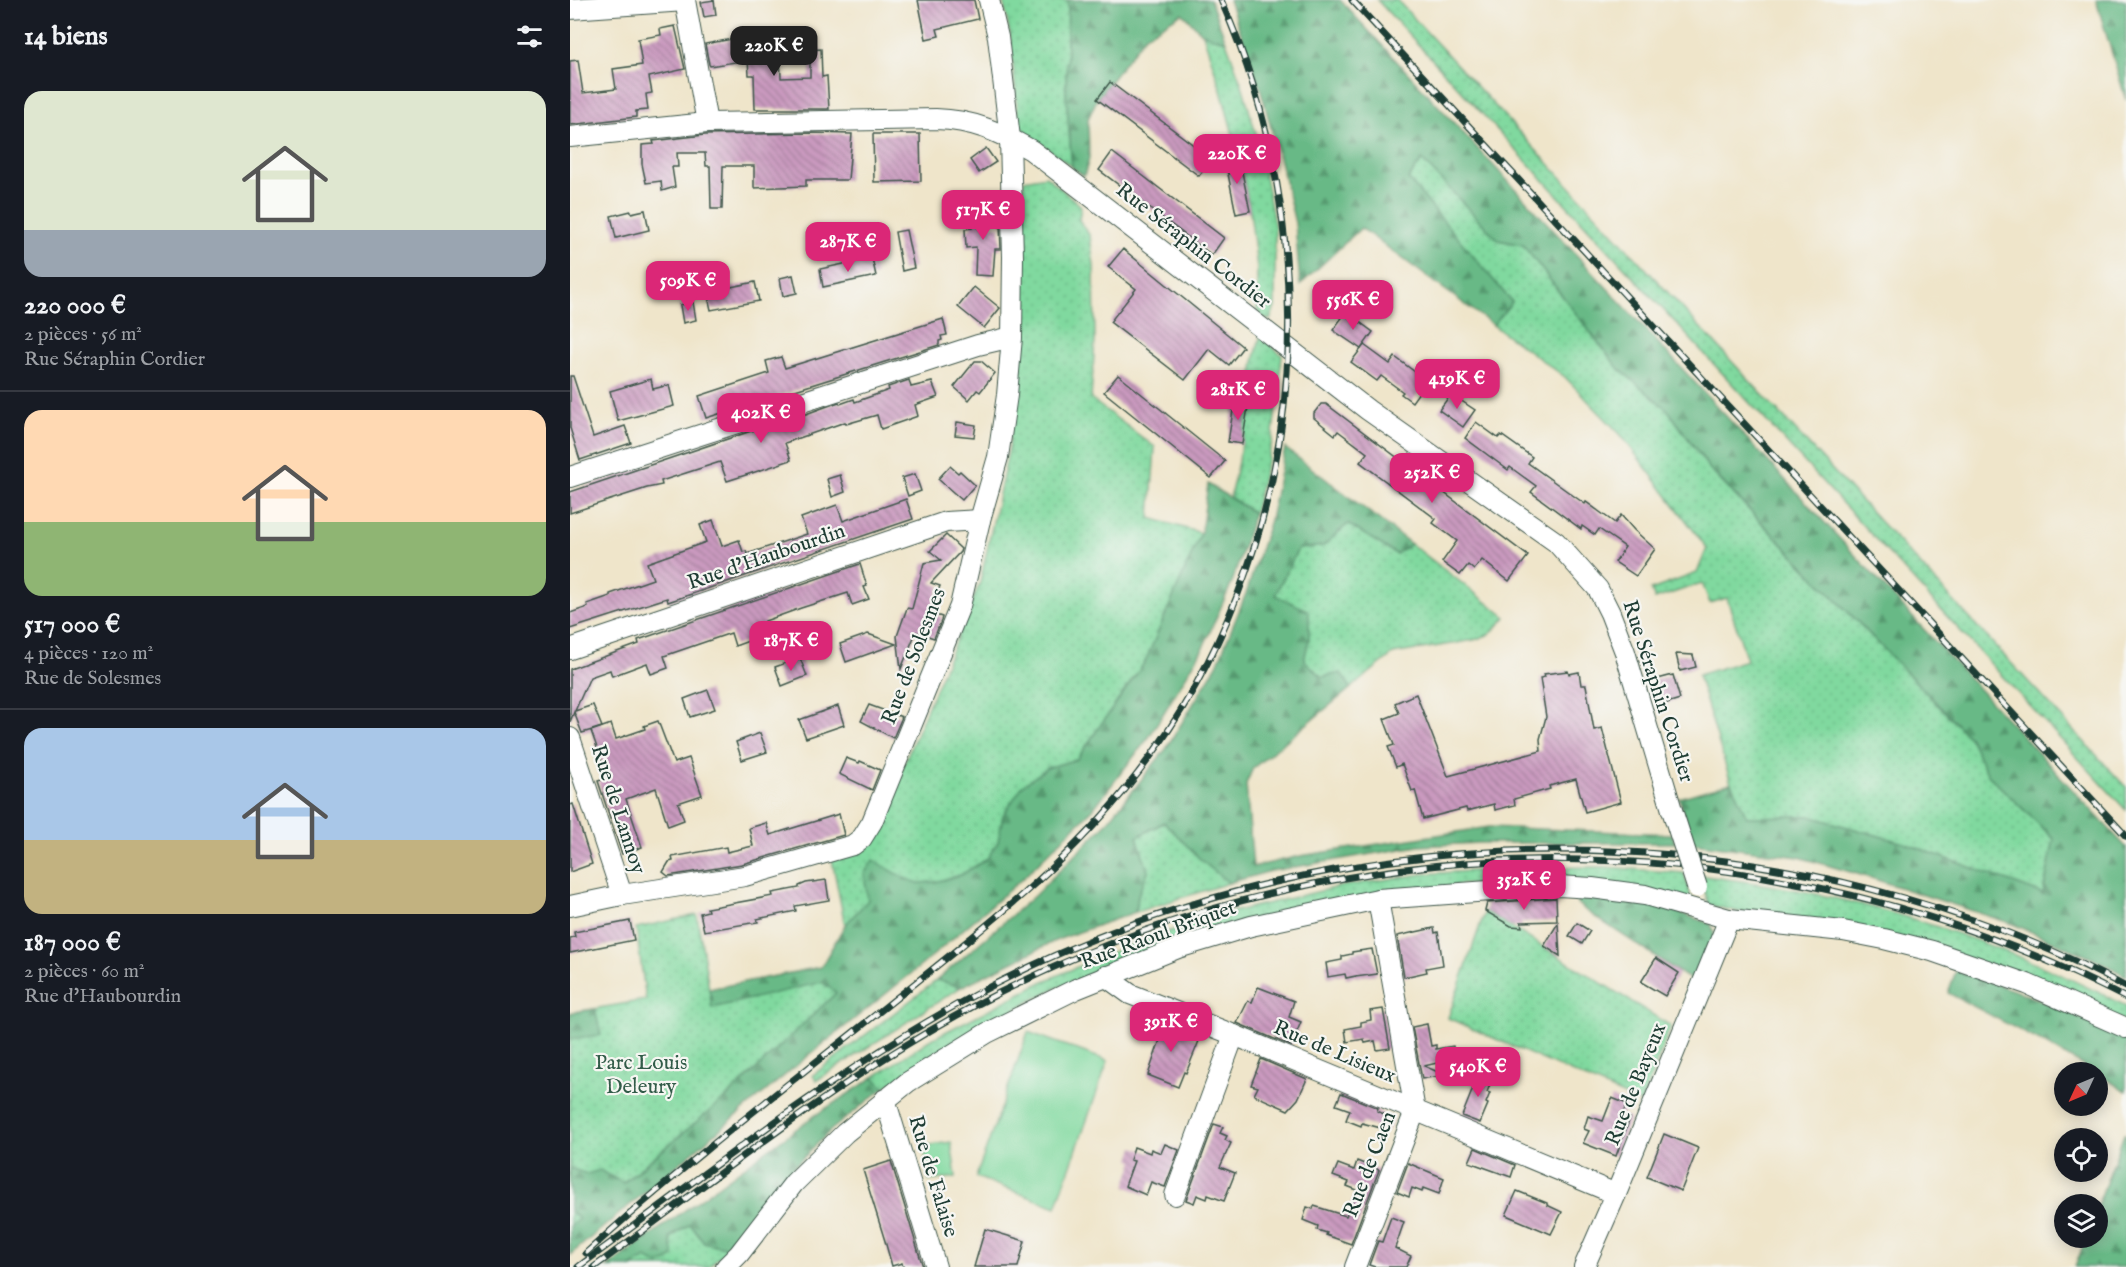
<!DOCTYPE html>
<html lang="fr">
<head>
<meta charset="utf-8">
<style>
  body { margin:0; font-family:"IM FELL English",serif; background:#242831; color:#f1f3f6; height:100vh; display:flex; flex-direction:column; font-size:22px; white-space:nowrap }
  * { box-sizing:border-box; margin:0 }
  p { font-size:20px; color:#9ea1a6 }
  .icon { flex:none; width:33px; height:33px; fill:none; stroke:currentColor; stroke-width:2; stroke-linecap:round; stroke-linejoin:round }
  .map { position:relative; flex:1; overflow:hidden }
  .panel { display:flex; flex-direction:column; background:#171b24; width:570px }
  .panel>* { flex:none }
  .needle { width:39px; rotate:226deg }
  .buttons { position:absolute; left:1484px; top:1062px; display:grid; gap:12px }
  .buttons a { display:grid; place-items:center; width:54px; height:54px; border-radius:50%; background:#171b24; box-shadow:0 3px 15px #0003; font-size:30px }
  .price { position:absolute; translate:-50% -51px; padding:0 14px; border-radius:12px; background:#db2777; color:#fff; font-size:20px; line-height:39px; filter:drop-shadow(0 2px 3px #0008) }
  .price::after { content:''; position:absolute; left:50%; top:36px; width:18px; height:14px; margin-left:-9px; background:inherit; clip-path:polygon(0 0,100% 0,50% 100%) }
  .price.on { background:#222; color:#fff }
  ul { padding:0; list-style:none }
  li { display:grid; align-content:center; gap:12px; height:318px; padding:0 24px }
  li+li { border-top:2px solid #363941 }
  li span { display:grid; place-items:center; height:186px; border-radius:18px; color:#555 }
  li>.icon { margin-inline-start:auto }
  span .icon { width:108px; height:108px; fill:#fffc; stroke-width:1 }
  li b { font-size:26px }
  h2 { display:flex; justify-content:space-between; align-items:center; height:72px; padding:0 24px; font-size:26px }
  main { display:flex; flex:1; min-height:0 }
  .map>svg:first-child { display:block }
  .grass { fill:url(#grass-dots); stroke:#508b6a; stroke-width:1.5 }
  .forest { fill:url(#forest-firs); stroke:#447b5d; stroke-width:1.5 }
  .pitch { fill:#80d99f; stroke:#508b6a; stroke-width:1.5 }
  .building { fill:url(#building-back-hatch) }
  .lines { fill:none; stroke-linecap:round; stroke-linejoin:round }
  .minor-casing { stroke:#3e564a; stroke-width:22 }
  .minor { stroke:#fff; stroke-width:20 }
  .rail-casing { stroke:#1f3d34; stroke-width:7 }
  .rail { stroke:#f6f6f2; stroke-width:4.5; stroke-dasharray:14; stroke-linecap:butt }
  .minor-bridge-casing { stroke:#3e564a; stroke-width:22; stroke-linecap:butt }
  .minor-bridge { stroke:#fff; stroke-width:20 }
  .labels { text-anchor:middle; stroke-width:4.5; stroke-linejoin:round; paint-order:stroke }
  .street-label { font-size:21px; fill:#1f3d34; stroke:#f6f6f2 }
  .park-label { font-size:21px; fill:#325c49; stroke:#f6f6f2 }
</style>
</head>
<body>
<main>
<section class="panel">
<h2>14 biens<svg class="icon" aria-label="filters" viewBox="0 0 24 24"><path d="M4 7h16M4 17h16"/><circle cx="9" cy="7" r="2"/><circle cx="15" cy="17" r="2"/></svg></h2>
<ul>
<li><span style="background:linear-gradient(#dfe7d0 75%,#9aa5b1 0)"><svg class="icon" aria-label="home" viewBox="0 0 24 24"><path d="M3 11l9-7 9 7M6 9v11h12V9"/></svg></span><div><b>220 000 €</b><p>2 pièces · 56 m²</p><p>Rue Séraphin Cordier</p></div></li>
<li><span style="background:linear-gradient(#ffd9b3 60%,#8fb573 0)"><svg class="icon" aria-label="home" viewBox="0 0 24 24"><path d="M3 11l9-7 9 7M6 9v11h12V9"/></svg></span><div><b>517 000 €</b><p>4 pièces · 120 m²</p><p>Rue de Solesmes</p></div></li>
<li><span style="background:linear-gradient(#a9c7e8 60%,#c2b280 0)"><svg class="icon" aria-label="home" viewBox="0 0 24 24"><path d="M3 11l9-7 9 7M6 9v11h12V9"/></svg></span><div><b>187 000 €</b><p>2 pièces · 60 m²</p><p>Rue d'Haubourdin</p></div></li>
</ul>
</section>
<div class="map">
<svg width="1556" height="1267" viewBox="0 0 1556 1267">
  <defs>
    <pattern id="grass-dots" width="8" height="8" patternUnits="userSpaceOnUse" patternTransform="scale(1.5)"><rect width="8" height="8" fill="#80d99f"/><path d="M2 2h.1M6 6h.1" fill="none" stroke="#6ebb8a" stroke-width="1.8" stroke-linecap="round"/></pattern>
    <pattern id="forest-firs" width="22" height="20" patternUnits="userSpaceOnUse" patternTransform="scale(1.5)"><rect width="22" height="20" fill="#68b986"/><path d="M5 1l3.5 6h-7zM16 11l3.5 6h-7z" fill="#55986e"/></pattern>
    <pattern id="building-back-hatch" width="6" height="6" patternUnits="userSpaceOnUse" patternTransform="scale(1.5)"><rect width="6" height="6" fill="#ca9abf"/><path d="M-1 5l2 2M0 0l6 6M5-1l2 2" fill="none" stroke="#a37f9c"/></pattern>
  </defs>
  <rect width="100%" height="100%" fill="#f6f6f2"/>
  <filter id="ink" filterUnits="userSpaceOnUse"><feTurbulence type="fractalNoise" baseFrequency=".0167" numOctaves="2"/><feDisplacementMap in="SourceGraphic" scale="12" xChannelSelector="R" yChannelSelector="G"/><feConvolveMatrix kernelMatrix="1 2 1 2 8 2 1 2 1" color-interpolation-filters="sRGB"/></filter>
  <filter id="wash" filterUnits="userSpaceOnUse"><feTurbulence type="fractalNoise" baseFrequency=".008" numOctaves="4" result="noise"/><feDisplacementMap in="SourceGraphic" scale="24" xChannelSelector="R" yChannelSelector="G"/><feGaussianBlur stdDeviation="1.35" result="paint"/><feColorMatrix in="noise" values="0 0 0 0 0 0 0 0 0 0 0 0 0 0 0 0 0 1.4 0 .05"/><feComposite in="paint" operator="in"/></filter>
  <g filter="url(#wash)">
    <rect width="100%" height="100%" fill="#efe5ca"/>
    <g class="grass">
      <polygon points="433,0 498,0 496,93 502,167 449,126 440,34"/>
      <polygon points="807,0 827,0 1556,787 1556,810"/>
      <polygon points="633,34 656,41 673,88 689,145 705,228 705,307 700,320 693,318 687,310 687,268 680,211 669,157 651,90"/>
      <polygon points="852,160 928,240 953,245 1048,368 1098,410 1140,470 1400,738 1418,775 1484,839 1473,894 1334,843 1239,816 1177,817 1161,783 1128,675 1177,660 1157,598 1140,603 1132,583 1085,599 1081,590 1127,573 1137,548 1051,435 995,377 923,325 942,302 838,179"/>
      <polygon points="476,176 511,206 509,220 520,236 524,266 525,340 521,399 585,447 580,518 631,533 575,662 507,759 478,768 433,815 428,842 417,859 391,875 365,882 349,883 346,917 159,1095 0,1226 0,1013 76,1000 66,928 127,915 139,989 251,967 275,925 262,860 305,832 410,583 439,448 452,317 454,180"/>
      <polygon points="690,337 712,355 702,442 684,513 660,497 672,444 684,362"/>
      <polygon points="778,524 826,554 841,544 936,617 920,634 904,640 823,654 781,688 771,673 752,677 734,660 739,639 705,595 728,549 753,546"/>
      <polygon points="595,822 631,860 659,883 566,912 568,895 578,871 567,837"/>
      <polygon points="1034,867 1114,873 1122,901 893,884 578,951 479,991 363,1054 314,1088 304,1077 358,1041 472,982 571,940 662,912 772,886 853,874 950,868"/>
      <path d="M1129,875c41,6 82,11 122,20 106,23 209,62 305,111v16l-100,-46 -317,-71z"/>
      <polygon points="915,911 1101,1026 1071,1103 878,1018"/>
      <polygon points="367,980 391,987 246,1081 243,1075"/>
      <polygon points="120,1224 134,1242 159,1248 138,1267 61,1267"/>
    </g>
    <g class="forest">
      <polygon points="498,0 640,0 656,41 633,34 612,13 575,36 527,99 518,119 519,159 514,176 502,167 496,93"/>
      <polygon points="659,0 770,0 1514,802 1556,847 1556,976 1533,963 1443,924 1301,878 1229,857 1123,843 1109,798 1161,783 1177,817 1239,816 1334,843 1473,894 1484,839 1418,775 1400,738 1140,469 1098,410 1048,368 953,245 928,240 852,160 838,179 942,302 923,325 791,228 730,285 725,223 711,165 690,87"/>
      <polygon points="1526,0 1556,0 1556,100"/>
      <polygon points="715,448 841,544 826,554 778,524 753,546 728,549 705,595 739,611 739,639 734,660 752,677 771,673 781,688 683,768 676,784 683,867 730,856 919,827 1102,834 1105,843 909,843 849,846 701,871 659,883 631,860 594,822 567,837 578,871 568,895 566,912 487,940 391,987 367,980 464,896 535,825 596,749 647,665 677,591 700,520"/>
      <polygon points="638,484 684,513 663,580 632,650 579,737 523,809 453,878 353,964 232,1061 0,1255 0,1226 9,1219 0,1210 0,1168 17,1174 30,1170 53,1183 159,1095 266,993 252,982 142,1008 139,989 251,967 275,925 298,900 294,874 303,860 336,879 349,883 365,882 391,875 417,859 428,842 433,815 453,785 477,768 507,759 575,662 631,533"/>
      <polygon points="998,893 1060,895 1141,924 1145,937 1124,982 1016,911"/>
      <polygon points="1386,971 1455,994 1556,1037 1556,1091 1474,1043 1378,993"/>
      <polygon points="25,1009 31,1035 0,1039 0,1013"/>
      <polygon points="304,1077 314,1088 261,1130 218,1173 159,1248 134,1242 120,1224 100,1237 104,1257 89,1265 76,1258 61,1267 37,1267 244,1116"/>
      <polygon points="1554,1134 1556,1134 1556,1267 1505,1267 1516,1238 1527,1238 1527,1207"/>
    </g>
    <g class="pitch">
      <polygon points="458,1032 538,1061 486,1207 406,1177"/>
      <polygon points="381,1142 386,1177 359,1181 354,1146"/>
    </g>
    <g id="blocks">
      <g class="building">
        <polygon points="144,0 146,15 134,17 131,2"/>
        <polygon points="348,0 404,0 408,19 367,29 369,36 356,39"/>
        <polygon points="105,26 115,69 79,77 82,93 76,94 78,110 66,111 66,117 0,125 0,61 8,60 13,93 46,89 43,69 72,65 68,39 91,35 90,29"/>
        <polygon points="184,35 184,58 210,57 211,78 240,77 240,50 251,49 252,77 257,76 259,109 185,109 184,75 179,75 178,60 140,66 139,64 135,44"/>
        <polygon points="540,82 642,159 629,176 527,99"/>
        <polygon points="241,133 282,134 278,180 236,180 236,186 184,188 184,166 153,166 152,209 141,209 140,166 136,166 135,153 107,153 108,167 102,167 105,187 92,191 91,181 76,183 72,164 72,145 84,144 83,141 135,135"/>
        <polygon points="303,134 350,134 351,181 304,182"/>
        <polygon points="416,148 426,162 409,173 400,160"/>
        <polygon points="542,152 654,238 642,255 529,170"/>
        <polygon points="669,157 680,211 666,214 655,159"/>
        <polygon points="401,208 419,208 419,226 430,226 431,249 425,249 423,276 405,275 406,247 396,248 395,229 402,228"/>
        <polygon points="75,210 79,230 46,238 41,216 61,211 61,213"/>
        <polygon points="336,230 344,268 332,271 325,232"/>
        <polygon points="553,249 673,347 659,365 639,349 615,380 540,322 566,289 538,267"/>
        <polygon points="302,258 306,276 253,287 250,269"/>
        <polygon points="223,275 227,293 213,296 210,278"/>
        <polygon points="185,282 189,301 141,310 137,292"/>
        <polygon points="404,287 430,308 414,328 388,307"/>
        <polygon points="123,302 126,320 113,323 110,305"/>
        <polygon points="776,312 803,332 791,349 763,330"/>
        <polygon points="373,319 377,335 371,336 372,340 369,341 369,345 136,418 129,396 199,373 196,361 211,357 215,368"/>
        <polygon points="794,345 820,364 825,357 857,381 842,402 831,394 833,392 811,376 807,381 781,362"/>
        <polygon points="405,361 411,361 425,373 410,392 407,390 399,400 384,387"/>
        <polygon points="548,375 655,461 641,478 534,392"/>
        <polygon points="0,376 3,376 23,437 55,426 61,443 10,460 0,428"/>
        <polygon points="81,379 83,389 99,385 104,406 48,421 40,391"/>
        <polygon points="339,380 341,387 362,382 368,397 345,405 348,416 311,429 307,415 276,424 275,422 215,443 221,460 182,473 157,481 150,462 91,481 92,485 77,488 0,513 0,492 202,424 203,426 269,402 270,404 284,399 285,402 319,390 318,387"/>
        <polygon points="881,394 905,410 893,427 869,410"/>
        <polygon points="665,398 679,401 672,444 658,442"/>
        <polygon points="751,404 756,404 958,556 939,581 912,560 904,570 898,565 890,575 872,562 887,541 863,523 866,519 790,462 797,453 768,431 765,435 744,418 744,413"/>
        <polygon points="387,422 406,425 404,437 385,435"/>
        <polygon points="906,422 928,438 931,435 962,457 958,463 1015,504 1016,502 1045,523 1051,515 1064,530 1085,549 1066,576 1045,562 1055,547 1029,529 1025,535 1012,526 1011,529 961,492 966,486 940,467 938,470 895,438"/>
        <polygon points="380,466 388,473 390,471 405,485 392,500 368,479"/>
        <polygon points="345,474 351,491 338,496 332,478"/>
        <polygon points="270,475 275,492 262,497 257,479"/>
        <polygon points="336,499 343,519 98,602 97,598 0,629 0,613 18,607 17,604 40,596 40,594 83,579 77,563 136,542 130,525 143,520 152,546 169,540 173,552 176,551 177,554 237,534 231,518 267,505 273,521"/>
        <polygon points="376,535 391,549 390,552 361,583 370,586 360,613 372,617 371,621 364,638 346,632 331,669 327,636 337,608 342,609 354,563 371,560 360,551"/>
        <polygon points="290,564 297,586 294,587 299,599 282,605 278,593 231,608 195,621 200,633 165,646 161,633 94,656 98,668 81,674 77,663 42,676 40,670 20,677 5,711 23,705 32,727 12,733 4,712 0,722 0,669 69,644 68,640"/>
        <polygon points="298,634 326,644 276,662 270,644"/>
        <polygon points="1106,654 1123,655 1126,667 1110,671"/>
        <polygon points="230,658 237,676 212,686 205,667"/>
        <polygon points="998,671 999,674 1009,672 1011,685 1016,685 1024,730 1032,728 1051,802 1015,812 1006,779 979,786 980,789 944,799 945,805 925,810 924,804 897,811 896,808 853,819 845,790 842,791 832,764 826,767 818,747 824,745 814,719 829,713 825,703 846,694 878,776 971,751 970,739 976,717 970,678 975,677 974,674"/>
        <polygon points="1103,675 1110,699 1087,706 1080,681"/>
        <polygon points="138,690 145,709 120,717 114,699"/>
        <polygon points="299,705 332,717 323,738 291,721"/>
        <polygon points="268,706 274,725 236,738 229,720"/>
        <polygon points="88,721 104,763 119,758 132,795 108,803 114,820 98,826 86,788 56,799 72,847 52,854 28,781 38,778 21,731 41,724 46,739 75,729 74,726"/>
        <polygon points="190,733 197,752 172,760 166,742"/>
        <polygon points="276,758 289,763 290,761 310,770 302,790 269,774"/>
        <polygon points="3,804 22,864 0,872 0,805"/>
        <polygon points="269,814 274,835 172,864 98,876 93,872 99,862 103,861 102,857 156,847 157,852 183,846 179,828 196,823 200,835"/>
        <polygon points="256,880 259,900 225,906 226,911 187,919 188,922 134,931 130,913 138,911 137,908 203,896 202,893 229,888 229,886 236,883"/>
        <polygon points="986,898 987,921 951,922 952,927 941,926 915,911 917,903"/>
        <polygon points="60,921 64,940 0,953 0,938 5,937 4,932"/>
        <polygon points="988,923 990,956 974,946"/>
        <polygon points="1007,923 1020,931 1012,944 999,936"/>
        <polygon points="864,928 865,933 868,932 873,965 856,968 857,972 834,977 827,936"/>
        <polygon points="802,949 807,974 786,977 786,976 776,978 775,974 758,977 756,963 772,960 772,956 782,954 782,952"/>
        <polygon points="1086,958 1109,973 1095,996 1071,982"/>
        <polygon points="688,987 724,1001 719,1017 731,1022 721,1046 667,1023 678,1001 682,1002"/>
        <polygon points="813,1009 820,1048 807,1050 805,1041 795,1043 794,1039 777,1042 775,1029 791,1026 791,1022 801,1020 800,1011"/>
        <polygon points="577,1019 606,1031 608,1026 620,1031 618,1036 629,1041 616,1073 614,1072 608,1087 578,1075 591,1037 573,1032"/>
        <polygon points="857,1024 861,1046 866,1045 866,1049 883,1046 885,1059 854,1066 875,1075 852,1079 842,1027"/>
        <polygon points="691,1059 737,1079 728,1099 718,1110 684,1095 688,1087 681,1085"/>
        <polygon points="910,1071 923,1077 917,1092 920,1093 916,1103 918,1104 910,1123 892,1116"/>
        <polygon points="771,1093 808,1108 807,1111 823,1118 818,1130 792,1123 791,1126 776,1120 780,1110 766,1105"/>
        <polygon points="1042,1098 1057,1104 1052,1115 1060,1118 1046,1156 1013,1143 1019,1131 1014,1129 1018,1116 1033,1121"/>
        <polygon points="644,1124 653,1127 650,1133 657,1136 655,1140 661,1143 650,1167 665,1173 654,1201 638,1195 637,1199 627,1195 624,1203 616,1200"/>
        <polygon points="1094,1134 1128,1148 1111,1191 1077,1177"/>
        <polygon points="595,1144 609,1150 595,1187 581,1182 576,1195 555,1186 564,1161 560,1160 564,1147 580,1153 581,1149 591,1153"/>
        <polygon points="905,1148 945,1165 941,1177 899,1162"/>
        <polygon points="321,1161 353,1267 333,1267 332,1263 322,1266 315,1241 293,1170"/>
        <polygon points="787,1161 809,1170 781,1244 756,1235 757,1233 747,1230 748,1226 733,1220 737,1207 743,1209 744,1206 776,1216 787,1190 777,1186 779,1182 763,1176 768,1164 784,1170"/>
        <polygon points="838,1163 874,1178 869,1194 853,1188 852,1192 842,1188 839,1197 827,1192"/>
        <polygon points="947,1191 977,1203 977,1205 992,1212 981,1234 936,1215"/>
        <polygon points="821,1217 834,1222 825,1248 841,1256 836,1267 805,1267 799,1265 808,1241 812,1242"/>
        <polygon points="415,1229 455,1241 448,1267 404,1267"/>
      </g>
    </g>
  </g>
  <g filter="url(#ink)">
    <use href="#blocks" fill-opacity="0" stroke="#3e564a" stroke-width="1.5"/>
    <g class="lines">
      <g class="minor-casing">
        <g id="minor">
          <polyline points="115,0 137,123"/>
          <polyline points="0,9 115,1"/>
          <path d="M0,137l137,-14 229,-4c37,1 63,13 95,31l337,260 188,132 42,47 12,24 15,39 47,158"/>
          <polyline points="0,477 408,345 442,337"/>
          <polyline points="0,649 376,522 410,520"/>
          <polyline points="0,738 52,895"/>
          <polyline points="0,906 52,895 175,876 283,845 292,838 302,822 390,606 410,520 428,457 437,395 442,337 443,257 440,138 428,37 419,0"/>
          <polyline points="535,976 560,994 664,1035 1046,1194"/>
          <polyline points="315,1099 366,1267"/>
          <polyline points="605,1195 664,1035"/>
          <polyline points="156,1267 169,1254 224,1183 275,1133 338,1082 417,1033 506,989 608,948 681,926 808,899 989,886 1022,888 1075,895 1159,919 1273,931 1314,939 1362,951 1457,984 1556,1028"/>
          <polyline points="785,1267 845,1111 808,899"/>
          <polyline points="1014,1267 1046,1194 1159,919"/>
        </g>
      </g>
      <use href="#minor" class="minor"/>
      <g class="rail-casing">
        <g id="rail">
          <polyline points="782,0 1556,836"/>
          <path d="M16,1253c100,-91 208,-173 313,-257 79,-63 159,-125 224,-204 97,-117 154,-269 164,-420 8,-128 -14,-255 -66,-372"/>
          <path d="M8,1267c127,-93 251,-192 389,-268 284,-156 630,-190 940,-100 76,22 150,50 219,88"/>
          <path d="M24,1267c132,-97 261,-202 407,-275 357,-179 771,-176 1125,6"/>
        </g>
      </g>
      <use href="#rail" class="rail"/>
      <g class="minor-bridge-casing">
        <polyline id="minor-bridge" points="1102,810 1127,887"/>
      </g>
      <use href="#minor-bridge" class="minor-bridge"/>
    </g>
  </g>
  <g class="labels">
    <g class="street-label">
      <text transform="translate(624 245) rotate(38)" y="7">Rue Séraphin Cordier</text>
      <text transform="translate(196 556) rotate(-19)" y="7">Rue d'Haubourdin</text>
      <text transform="translate(343 656) rotate(-69)" y="7">Rue de Solesmes</text>
      <text transform="translate(1089 691) rotate(72)" y="7">Rue Séraphin Cordier</text>
      <text transform="translate(49 809) rotate(72)" y="7">Rue de Lannoy</text>
      <text transform="translate(588 934) rotate(-20)" y="7">Rue Raoul Briquet</text>
      <text transform="translate(765 1051) rotate(23)" y="7">Rue de Lisieux</text>
      <text transform="translate(1065 1084) rotate(-68)" y="7">Rue de Bayeux</text>
      <text transform="translate(799 1164) rotate(-69)" y="7">Rue de Caen</text>
      <text transform="translate(364 1176) rotate(73)" y="7">Rue de Falaise</text>
    </g>
    <g class="park-label">
      <text x="71" y="1069">Parc Louis<tspan x="71" dy="24">Deleury</tspan></text>
    </g>
  </g>
</svg>
<div class="buttons">
<a><svg class="needle" viewBox="-14 -14 28 28"><path d="M0-13l5 13h-10z" fill="#e53935"/><path d="M0 13l5-13h-10z" fill="#9ea1a6"/></svg></a>
<a><svg class="icon" aria-label="locate" viewBox="0 0 24 24"><circle cx="12" cy="12" r="6"/><path d="M12 2v4M12 18v4M2 12h4M18 12h4"/></svg></a>
<a><svg class="icon" aria-label="layers" viewBox="0 0 24 24"><path d="M12 4l9 5-9 5-9-5zM3 14l9 5 9-5"/></svg></a>
</div>
<b class="price on" style="left:204px;top:77px">220K €</b>
<b class="price" style="left:667px;top:185px">220K €</b>
<b class="price" style="left:413px;top:241px">517K €</b>
<b class="price" style="left:278px;top:273px">287K €</b>
<b class="price" style="left:118px;top:312px">509K €</b>
<b class="price" style="left:783px;top:331px">556K €</b>
<b class="price" style="left:887px;top:410px">419K €</b>
<b class="price" style="left:668px;top:421px">281K €</b>
<b class="price" style="left:191px;top:444px">402K €</b>
<b class="price" style="left:862px;top:504px">252K €</b>
<b class="price" style="left:221px;top:672px">187K €</b>
<b class="price" style="left:954px;top:911px">352K €</b>
<b class="price" style="left:601px;top:1053px">391K €</b>
<b class="price" style="left:908px;top:1098px">540K €</b>
</div>
</main>
</body>
</html>
